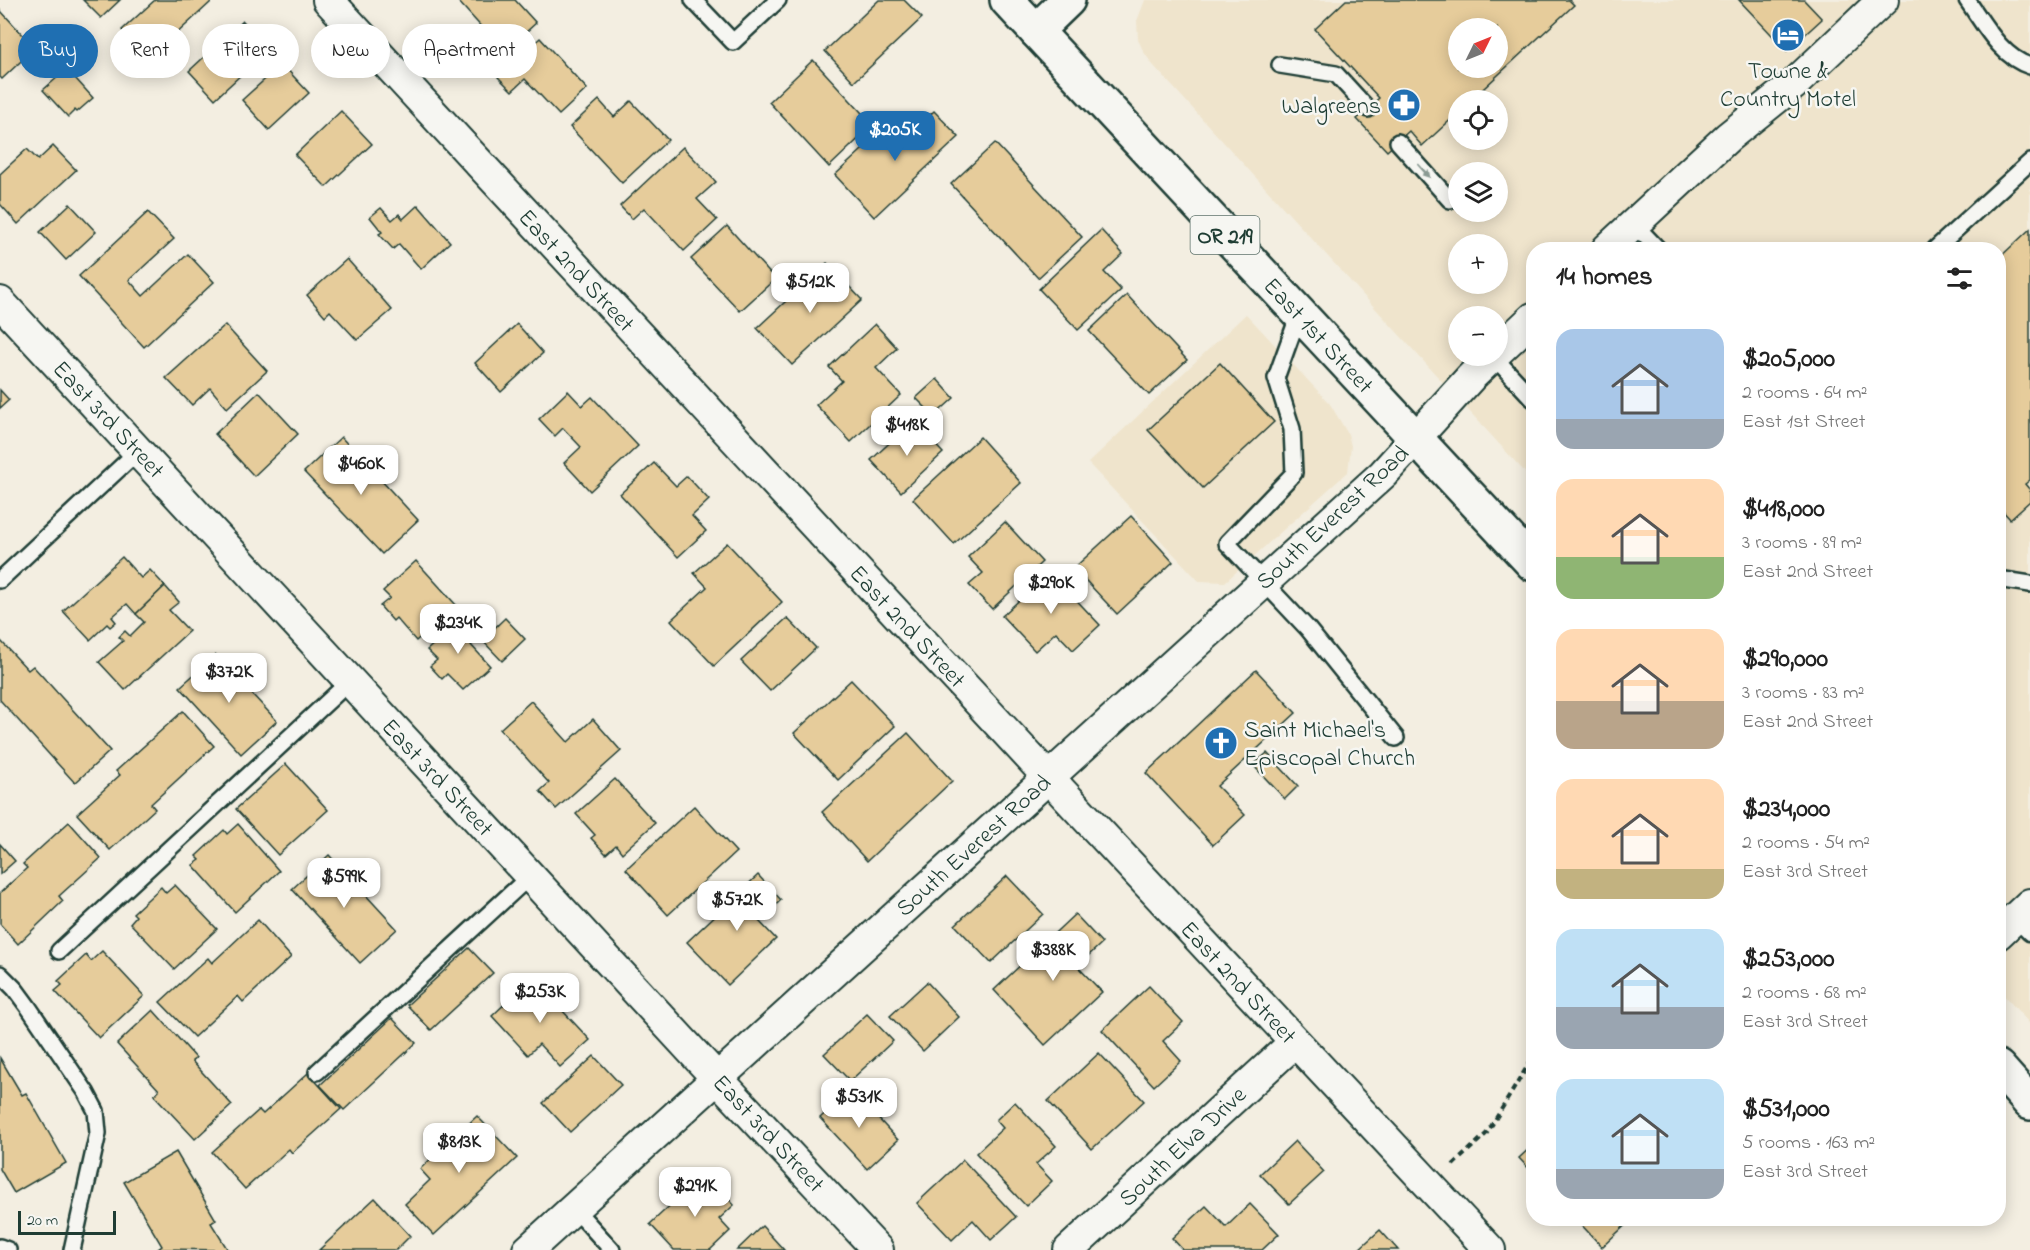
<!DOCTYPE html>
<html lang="en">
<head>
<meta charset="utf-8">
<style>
  body { margin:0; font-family:"Indie Flower",sans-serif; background:#f6f6f6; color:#222; height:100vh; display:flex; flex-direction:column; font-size:22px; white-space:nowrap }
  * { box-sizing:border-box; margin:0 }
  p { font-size:20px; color:#767676 }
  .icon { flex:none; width:33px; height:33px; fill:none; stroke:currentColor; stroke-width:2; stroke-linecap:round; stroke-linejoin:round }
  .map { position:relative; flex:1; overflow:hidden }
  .drawer { position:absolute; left:1526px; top:242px; width:480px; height:984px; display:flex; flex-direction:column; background:#fff; border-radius:24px; box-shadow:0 3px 15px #0003 }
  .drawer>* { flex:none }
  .hud { position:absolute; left:18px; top:24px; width:570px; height:54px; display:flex; gap:12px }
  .needle { width:39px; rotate:47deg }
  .fabs { position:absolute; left:1448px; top:18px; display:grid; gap:12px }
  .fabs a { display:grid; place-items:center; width:60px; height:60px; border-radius:50%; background:#fff; box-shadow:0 3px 15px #0003; font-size:30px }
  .scale { position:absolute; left:18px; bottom:15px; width:98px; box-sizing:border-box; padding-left:6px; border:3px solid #1f3d34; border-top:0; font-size:16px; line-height:21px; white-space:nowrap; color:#1f3d34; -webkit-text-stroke:4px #f6f6f2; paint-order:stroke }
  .price { position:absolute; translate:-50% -51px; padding:0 14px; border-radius:12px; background:#fff; color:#222; font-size:20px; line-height:39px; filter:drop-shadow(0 2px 3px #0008) }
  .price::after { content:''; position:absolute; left:50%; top:36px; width:18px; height:14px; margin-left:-9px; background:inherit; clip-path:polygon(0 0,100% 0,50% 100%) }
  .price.on { background:#1f6fb2; color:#fff }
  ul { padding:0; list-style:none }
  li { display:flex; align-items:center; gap:18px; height:150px; padding:0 30px }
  li span { display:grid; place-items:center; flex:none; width:168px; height:120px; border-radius:18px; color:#555 }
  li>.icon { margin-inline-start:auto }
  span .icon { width:72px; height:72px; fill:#fffc; stroke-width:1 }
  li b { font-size:26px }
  h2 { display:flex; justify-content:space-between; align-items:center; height:72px; padding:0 30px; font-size:26px }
  .tag { padding:0 21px; border-radius:27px; background:#fff; box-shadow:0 3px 15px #0003; font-size:21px; line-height:54px }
  .tag.on { background:#1f6fb2; color:#fff }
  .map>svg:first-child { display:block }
  .built { fill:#efe4cc; fill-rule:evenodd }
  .building { fill:#e6cc9b; stroke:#1f3d34; stroke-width:1.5; fill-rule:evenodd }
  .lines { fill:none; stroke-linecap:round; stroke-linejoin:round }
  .lane-casing { stroke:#1f3d34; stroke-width:20 }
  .street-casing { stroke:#1f3d34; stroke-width:34 }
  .primary-casing { stroke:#1f3d34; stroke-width:38 }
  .path { stroke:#1f3d34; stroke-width:4; stroke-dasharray:6 4.5; stroke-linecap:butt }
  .lane { stroke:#f6f6f2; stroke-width:15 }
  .street { stroke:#f6f6f2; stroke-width:30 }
  .primary { stroke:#f6f6f2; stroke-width:33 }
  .oneway { fill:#8a9a93 }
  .labels { text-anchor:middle; stroke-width:5; stroke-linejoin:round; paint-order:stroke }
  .shield { fill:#f6f6f2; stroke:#60746d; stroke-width:1.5 }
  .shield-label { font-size:22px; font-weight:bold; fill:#1f3d34 }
  .poi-label { font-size:24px; fill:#1f3d34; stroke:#f6f6f2 }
  .street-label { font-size:24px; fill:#1f3d34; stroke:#f6f6f2 }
</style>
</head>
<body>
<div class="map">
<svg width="2030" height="1250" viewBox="0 0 2030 1250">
  <rect width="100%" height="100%" fill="#f3eee1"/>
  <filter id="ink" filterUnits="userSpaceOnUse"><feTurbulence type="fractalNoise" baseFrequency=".0167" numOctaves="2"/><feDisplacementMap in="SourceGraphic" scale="12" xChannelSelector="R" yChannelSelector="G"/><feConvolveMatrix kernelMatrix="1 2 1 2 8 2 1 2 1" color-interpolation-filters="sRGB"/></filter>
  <g filter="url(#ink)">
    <g class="built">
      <path d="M1145,0h885v1024l-32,-35v-740h-465v232l-380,-416 -10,-14 -5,-12 -1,-18zM1458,28h39v40h-39zM1458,100h39v40h-39zM1458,172h39v40h-39zM1458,244h39v40h-39zM1458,316h39v40h-39z"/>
      <polygon points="1246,314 1330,404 1348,434 1351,446 1348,472 1225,582 1199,581 1088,463"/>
    </g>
    <g class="building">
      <polygon points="83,0 120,0 101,18"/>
      <polygon points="155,0 209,0 211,2 149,59 122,30"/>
      <polygon points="457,0 515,0 536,23 504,52"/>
      <polygon points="879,0 904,0 922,18 854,82 825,51"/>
      <path d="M1346,0h223l5,5 -103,95h-13v13l-36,33 -13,-15 -22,20 -30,-32 22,-21 -64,-69zM1458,28h39v40h-39z"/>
      <polygon points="1739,0 1804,0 1822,19 1787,51"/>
      <polygon points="0,10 35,48 2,79 0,77"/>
      <polygon points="243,21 269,49 215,99 189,71"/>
      <polygon points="540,38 587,89 559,115 525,79 512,91 498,77"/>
      <polygon points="813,60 873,125 829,167 769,102"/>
      <polygon points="282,64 309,93 269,130 242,100"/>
      <polygon points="67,69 93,98 77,112 75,110 68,117 43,90"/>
      <polygon points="599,100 614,117 631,101 668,140 622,183 570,127"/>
      <polygon points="341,111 372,144 326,187 295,155"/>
      <polygon points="934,111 959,137 874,217 835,175 889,125 903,140"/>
      <polygon points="995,143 1082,237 1038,278 951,184"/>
      <polygon points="53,146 76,170 18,224 0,204 0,174 27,149 38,160"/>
      <polygon points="683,147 716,182 697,199 717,220 684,251 644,208 632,219 620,206"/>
      <polygon points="70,204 96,232 66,260 40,232"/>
      <polygon points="418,205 450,242 421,269 399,244 393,249 379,234 382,232 370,217 381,208 392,220 399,214 403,219"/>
      <polygon points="148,212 174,239 129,280 143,296 188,254 214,282 144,347 79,276"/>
      <polygon points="727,226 775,279 740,311 691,259"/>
      <polygon points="2030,229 2030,480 2025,484 2030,490 2030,501 2010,519 1998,506 1998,259"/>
      <polygon points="1101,230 1123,254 1104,272 1121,290 1078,330 1039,289"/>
      <polygon points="347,259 392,310 357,340 330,311 325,316 307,295"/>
      <polygon points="827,263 862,300 792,365 757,328"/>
      <polygon points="1127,295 1187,360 1149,395 1089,331"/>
      <polygon points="517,324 543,353 501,392 475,363"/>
      <polygon points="875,324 897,348 876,368 901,395 851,442 816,405 842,381 829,367"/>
      <polygon points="225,325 267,371 227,408 210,388 192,405 166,378"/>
      <polygon points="1220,363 1274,422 1203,488 1148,430"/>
      <polygon points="937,379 954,398 934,416 916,398"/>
      <polygon points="0,390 9,400 0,408"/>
      <polygon points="568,391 582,406 592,397 638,446 590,491 564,463 581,447 563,428 555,436 539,419"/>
      <polygon points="259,392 298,434 254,476 215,434"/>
      <polygon points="913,421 943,453 901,492 871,460"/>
      <polygon points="341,437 418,520 382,554 304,472"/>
      <polygon points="980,437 1021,483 954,544 913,499"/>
      <polygon points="654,463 676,486 687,476 709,500 692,516 706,531 678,557 620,494"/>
      <polygon points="1131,516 1173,562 1117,614 1074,568"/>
      <polygon points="1005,522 1042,562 992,609 969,585 983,573 968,557"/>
      <polygon points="727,543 782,602 714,666 671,620 707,587 694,573"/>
      <polygon points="122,557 141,578 150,570 165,586 136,614 127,604 112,617 116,622 110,627 107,624 90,640 63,611"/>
      <polygon points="416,561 457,606 431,630 429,629 416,641 396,618 393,621 380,606 390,598 383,591"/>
      <polygon points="1050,572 1100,625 1073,650 1056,632 1035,651 1002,616"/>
      <polygon points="165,586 179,602 169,610 189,631 125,690 99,662 123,641 119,637 125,631 130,636 144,622 136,614"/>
      <polygon points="463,618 480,637 471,645 490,666 463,690 447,674 442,679 430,666 437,660 427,650"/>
      <polygon points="505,618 525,639 502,661 482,640"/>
      <polygon points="787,618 816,648 770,691 741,661"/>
      <polygon points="0,640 28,670 33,666 110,751 75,783 0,700"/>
      <polygon points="216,655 277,721 241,754 180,687"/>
      <polygon points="1256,670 1296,713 1217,786 1245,815 1213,845 1146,773"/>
      <polygon points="851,680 895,726 838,780 794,733"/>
      <polygon points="531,701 568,742 593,719 621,751 556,809 540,791 549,783 500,729"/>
      <polygon points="183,711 214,746 151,804 155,809 110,850 77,814 120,775 116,771"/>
      <polygon points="908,733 952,781 867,861 822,812"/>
      <polygon points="1267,753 1298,786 1285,799 1253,765"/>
      <polygon points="286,764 328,810 278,855 236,809"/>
      <polygon points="615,779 655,823 622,853 616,845 606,854 591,838 595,835 576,814"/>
      <polygon points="694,806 736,852 668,915 626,869"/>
      <polygon points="69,822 101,858 59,896 63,901 18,944 0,924 0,893 27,868 23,864"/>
      <polygon points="238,824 279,871 235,912 193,865 200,860 196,856 224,830 227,834"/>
      <polygon points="0,844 15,861 0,874"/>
      <polygon points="329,855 397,929 360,963 292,889"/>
      <polygon points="758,875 781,900 759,921 776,939 728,985 687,942"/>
      <polygon points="1007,876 1043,914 991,963 955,925"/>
      <polygon points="175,885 217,929 174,969 130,923 136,916 133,913 161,887 166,893"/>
      <polygon points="1075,914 1102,943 1077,966 1102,992 1045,1045 994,990"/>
      <polygon points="258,920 291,957 243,1002 238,996 194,1037 160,1002 208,958 212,963"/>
      <polygon points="469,948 493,973 431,1030 407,1005"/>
      <polygon points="102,951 144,996 99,1038 55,991 62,985 58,981 86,955 91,961"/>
      <polygon points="532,978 590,1040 560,1067 539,1044 528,1055 492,1016"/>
      <polygon points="927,982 959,1017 923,1051 890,1016"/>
      <polygon points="1149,986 1183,1022 1163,1041 1181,1061 1154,1086 1102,1030"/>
      <polygon points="153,1010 196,1058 192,1061 232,1105 195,1139 154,1095 159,1090 117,1044"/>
      <polygon points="867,1014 893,1041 850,1081 824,1054"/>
      <polygon points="392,1018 416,1043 344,1110 320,1085"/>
      <polygon points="1099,1053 1144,1101 1092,1149 1048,1101"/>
      <polygon points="594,1056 621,1085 570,1132 543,1103"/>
      <polygon points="0,1058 22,1095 26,1093 66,1163 14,1193 0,1169"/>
      <polygon points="308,1073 341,1109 292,1153 289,1149 245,1189 212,1152 259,1110 263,1114"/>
      <polygon points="851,1089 898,1140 867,1169 820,1118"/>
      <polygon points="1015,1102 1056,1146 1036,1164 1052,1181 1026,1206 976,1153 1003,1128 996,1120"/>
      <polygon points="477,1116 517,1158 434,1235 405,1204 430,1180 420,1169"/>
      <polygon points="1295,1141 1324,1172 1289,1204 1260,1174"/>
      <polygon points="1533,1145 1533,1173 1519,1158"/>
      <polygon points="176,1152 216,1220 211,1223 228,1250 158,1249 162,1246 124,1182"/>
      <polygon points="963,1160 1016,1217 991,1240 973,1220 952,1240 917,1203"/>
      <polygon points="705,1173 734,1205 719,1219 730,1231 710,1250 674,1250 650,1224"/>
      <polygon points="375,1198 410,1236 396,1250 319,1250"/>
      <polygon points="1250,1204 1279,1234 1262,1250 1183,1250 1172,1238 1206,1206 1226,1227"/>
      <polygon points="1575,1218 1633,1218 1602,1247"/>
      <polygon points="762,1226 784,1250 737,1250"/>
      <polygon points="1380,1230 1398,1250 1358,1250"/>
    </g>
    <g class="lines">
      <g class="lane-casing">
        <g id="lane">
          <polyline points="693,0 733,42 778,0"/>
          <path d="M1967,0c17,24 34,57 63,66"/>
          <polyline points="1280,65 1336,74 1368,109"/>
          <polyline points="1398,142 1450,200"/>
          <polyline points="1634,224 1658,249"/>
          <polyline points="1935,249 2030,162"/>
          <polyline points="1299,314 1276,378 1292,429 1294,473 1227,543 1308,629 1396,738"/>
          <polyline points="1493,356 1533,399"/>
          <polyline points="1998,579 2030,584"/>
          <polyline points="0,580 138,451"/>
          <polyline points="2015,918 2030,933"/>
          <polyline points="59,951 350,681"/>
          <polyline points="0,974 15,989 29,1008 86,1092 96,1111 98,1133 72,1250"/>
          <polyline points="317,1072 530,876"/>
          <polyline points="574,1208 612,1250"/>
          <polyline points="0,1247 8,1250"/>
        </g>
      </g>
      <g class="street-casing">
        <g id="street">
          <polyline points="328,0 1048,777 1490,1250"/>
          <polyline points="1607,249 1728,137 1793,85 1883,0"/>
          <polyline points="0,302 700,1060 878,1250"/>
          <polyline points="1497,352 1533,318"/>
          <polyline points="1998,934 2030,904"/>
          <polyline points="528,1250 1383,474 1471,377 1493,356"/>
          <polyline points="1069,1250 1295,1042"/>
        </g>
      </g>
      <g class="primary-casing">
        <g id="primary">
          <polyline points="1007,0 1533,564"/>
          <polyline points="1036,31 1068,0"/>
          <polyline points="1998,1067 2030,1103"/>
        </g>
      </g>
      <polyline class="path" points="1453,1165 1487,1133 1533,1057"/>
      <use href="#lane" class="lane"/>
      <use href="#street" class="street"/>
      <use href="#primary" class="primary"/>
    </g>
    <defs><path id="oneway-solid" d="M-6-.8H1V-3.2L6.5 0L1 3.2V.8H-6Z" transform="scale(1.5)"/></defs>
    <use class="oneway" href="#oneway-solid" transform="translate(1424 171) rotate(48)"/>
  </g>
  <defs>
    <g id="hotel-disc" transform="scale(1.725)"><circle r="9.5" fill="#1f6fb2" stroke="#f6f6f2"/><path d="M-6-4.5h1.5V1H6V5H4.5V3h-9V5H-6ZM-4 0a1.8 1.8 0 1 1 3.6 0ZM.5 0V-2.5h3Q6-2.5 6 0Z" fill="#fff"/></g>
    <g id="pharmacy-disc" transform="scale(1.725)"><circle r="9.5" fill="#1f6fb2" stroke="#f6f6f2"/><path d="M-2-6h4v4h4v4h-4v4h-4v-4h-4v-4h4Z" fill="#fff"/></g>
    <g id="church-disc" transform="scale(1.725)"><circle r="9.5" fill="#1f6fb2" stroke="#f6f6f2"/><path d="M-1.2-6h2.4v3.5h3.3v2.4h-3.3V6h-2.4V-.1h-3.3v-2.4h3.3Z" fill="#fff"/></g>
  </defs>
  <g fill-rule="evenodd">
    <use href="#hotel-disc" x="1788" y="35"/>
    <use href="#pharmacy-disc" x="1404" y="105"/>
    <use href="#church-disc" x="1221" y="743"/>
  </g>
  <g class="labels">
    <rect class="shield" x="1190.5" y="216" width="69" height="38" rx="4.5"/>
    <g class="shield-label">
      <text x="1225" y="243">OR 219</text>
    </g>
    <g class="poi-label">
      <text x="1788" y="78">Towne &amp;<tspan x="1788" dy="28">Country Motel</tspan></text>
      <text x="1381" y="113" text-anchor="end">Walgreens</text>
      <text x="1244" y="737" text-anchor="start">Saint Michael's<tspan x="1244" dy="28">Episcopal Church</tspan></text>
    </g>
    <g class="street-label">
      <text transform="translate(577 270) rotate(47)" y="8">East 2nd Street</text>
      <text transform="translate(1319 335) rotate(47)" y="8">East 1st Street</text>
      <text transform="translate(109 419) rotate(47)" y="8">East 3rd Street</text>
      <text transform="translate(1332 517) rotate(-43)" y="8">South Everest Road</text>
      <text transform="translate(908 626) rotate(47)" y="8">East 2nd Street</text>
      <text transform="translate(438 777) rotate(47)" y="8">East 3rd Street</text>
      <text transform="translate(973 845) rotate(-42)" y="8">South Everest Road</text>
      <text transform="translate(1239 982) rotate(47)" y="8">East 2nd Street</text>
      <text transform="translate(769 1133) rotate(47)" y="8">East 3rd Street</text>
      <text transform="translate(1182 1146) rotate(-43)" y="8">South Elva Drive</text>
    </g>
  </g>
</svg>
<div class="fabs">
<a><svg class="needle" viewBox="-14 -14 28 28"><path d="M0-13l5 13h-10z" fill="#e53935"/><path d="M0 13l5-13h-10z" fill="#767676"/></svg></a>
<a><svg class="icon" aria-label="locate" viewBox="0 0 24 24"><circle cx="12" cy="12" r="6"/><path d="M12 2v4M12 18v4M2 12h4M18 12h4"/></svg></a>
<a><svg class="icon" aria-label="layers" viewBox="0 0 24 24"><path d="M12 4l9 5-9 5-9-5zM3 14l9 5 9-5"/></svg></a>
<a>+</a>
<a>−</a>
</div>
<div class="scale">20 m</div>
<b class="price on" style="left:895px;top:162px">$205K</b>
<b class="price" style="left:810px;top:314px">$512K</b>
<b class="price" style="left:907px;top:457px">$418K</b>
<b class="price" style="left:361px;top:496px">$460K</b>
<b class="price" style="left:1051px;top:615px">$290K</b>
<b class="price" style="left:458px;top:655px">$234K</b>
<b class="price" style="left:229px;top:704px">$372K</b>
<b class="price" style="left:344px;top:909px">$599K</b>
<b class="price" style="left:737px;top:932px">$572K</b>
<b class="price" style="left:1053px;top:982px">$388K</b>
<b class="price" style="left:540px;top:1024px">$253K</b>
<b class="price" style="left:859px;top:1129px">$531K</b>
<b class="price" style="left:459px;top:1174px">$813K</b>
<b class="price" style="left:695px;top:1218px">$291K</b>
<div class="hud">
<a class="tag on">Buy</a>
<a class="tag">Rent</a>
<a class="tag">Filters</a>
<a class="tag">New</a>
<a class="tag">Apartment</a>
</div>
<section class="drawer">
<h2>14 homes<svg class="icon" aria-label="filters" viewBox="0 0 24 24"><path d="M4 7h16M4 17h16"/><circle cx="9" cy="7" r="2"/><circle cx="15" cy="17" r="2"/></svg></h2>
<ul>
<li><span style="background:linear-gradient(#a9c7e8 75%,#9aa5b1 0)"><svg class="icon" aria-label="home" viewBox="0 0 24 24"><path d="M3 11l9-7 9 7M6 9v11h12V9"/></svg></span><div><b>$205,000</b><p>2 rooms · 64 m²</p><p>East 1st Street</p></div></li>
<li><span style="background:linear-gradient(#ffd9b3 65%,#8fb573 0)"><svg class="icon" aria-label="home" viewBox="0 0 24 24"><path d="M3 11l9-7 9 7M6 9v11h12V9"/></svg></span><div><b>$418,000</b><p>3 rooms · 89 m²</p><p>East 2nd Street</p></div></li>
<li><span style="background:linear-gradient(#ffd9b3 60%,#b9a48a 0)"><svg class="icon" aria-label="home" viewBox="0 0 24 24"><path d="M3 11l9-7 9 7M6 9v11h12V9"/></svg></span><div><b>$290,000</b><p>3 rooms · 83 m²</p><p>East 2nd Street</p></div></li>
<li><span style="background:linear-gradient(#ffd9b3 75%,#c2b280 0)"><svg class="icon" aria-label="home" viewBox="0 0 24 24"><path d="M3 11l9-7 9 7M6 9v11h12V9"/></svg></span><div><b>$234,000</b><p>2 rooms · 54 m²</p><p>East 3rd Street</p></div></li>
<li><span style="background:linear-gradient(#bfe0f5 65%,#9aa5b1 0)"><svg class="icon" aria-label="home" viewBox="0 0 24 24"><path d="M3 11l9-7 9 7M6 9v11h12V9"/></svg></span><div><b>$253,000</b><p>2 rooms · 68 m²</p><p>East 3rd Street</p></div></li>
<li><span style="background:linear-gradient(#bfe0f5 75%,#9aa5b1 0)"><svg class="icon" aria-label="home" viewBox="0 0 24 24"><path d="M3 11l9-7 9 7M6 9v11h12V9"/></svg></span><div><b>$531,000</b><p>5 rooms · 163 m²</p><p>East 3rd Street</p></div></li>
</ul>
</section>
</div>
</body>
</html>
